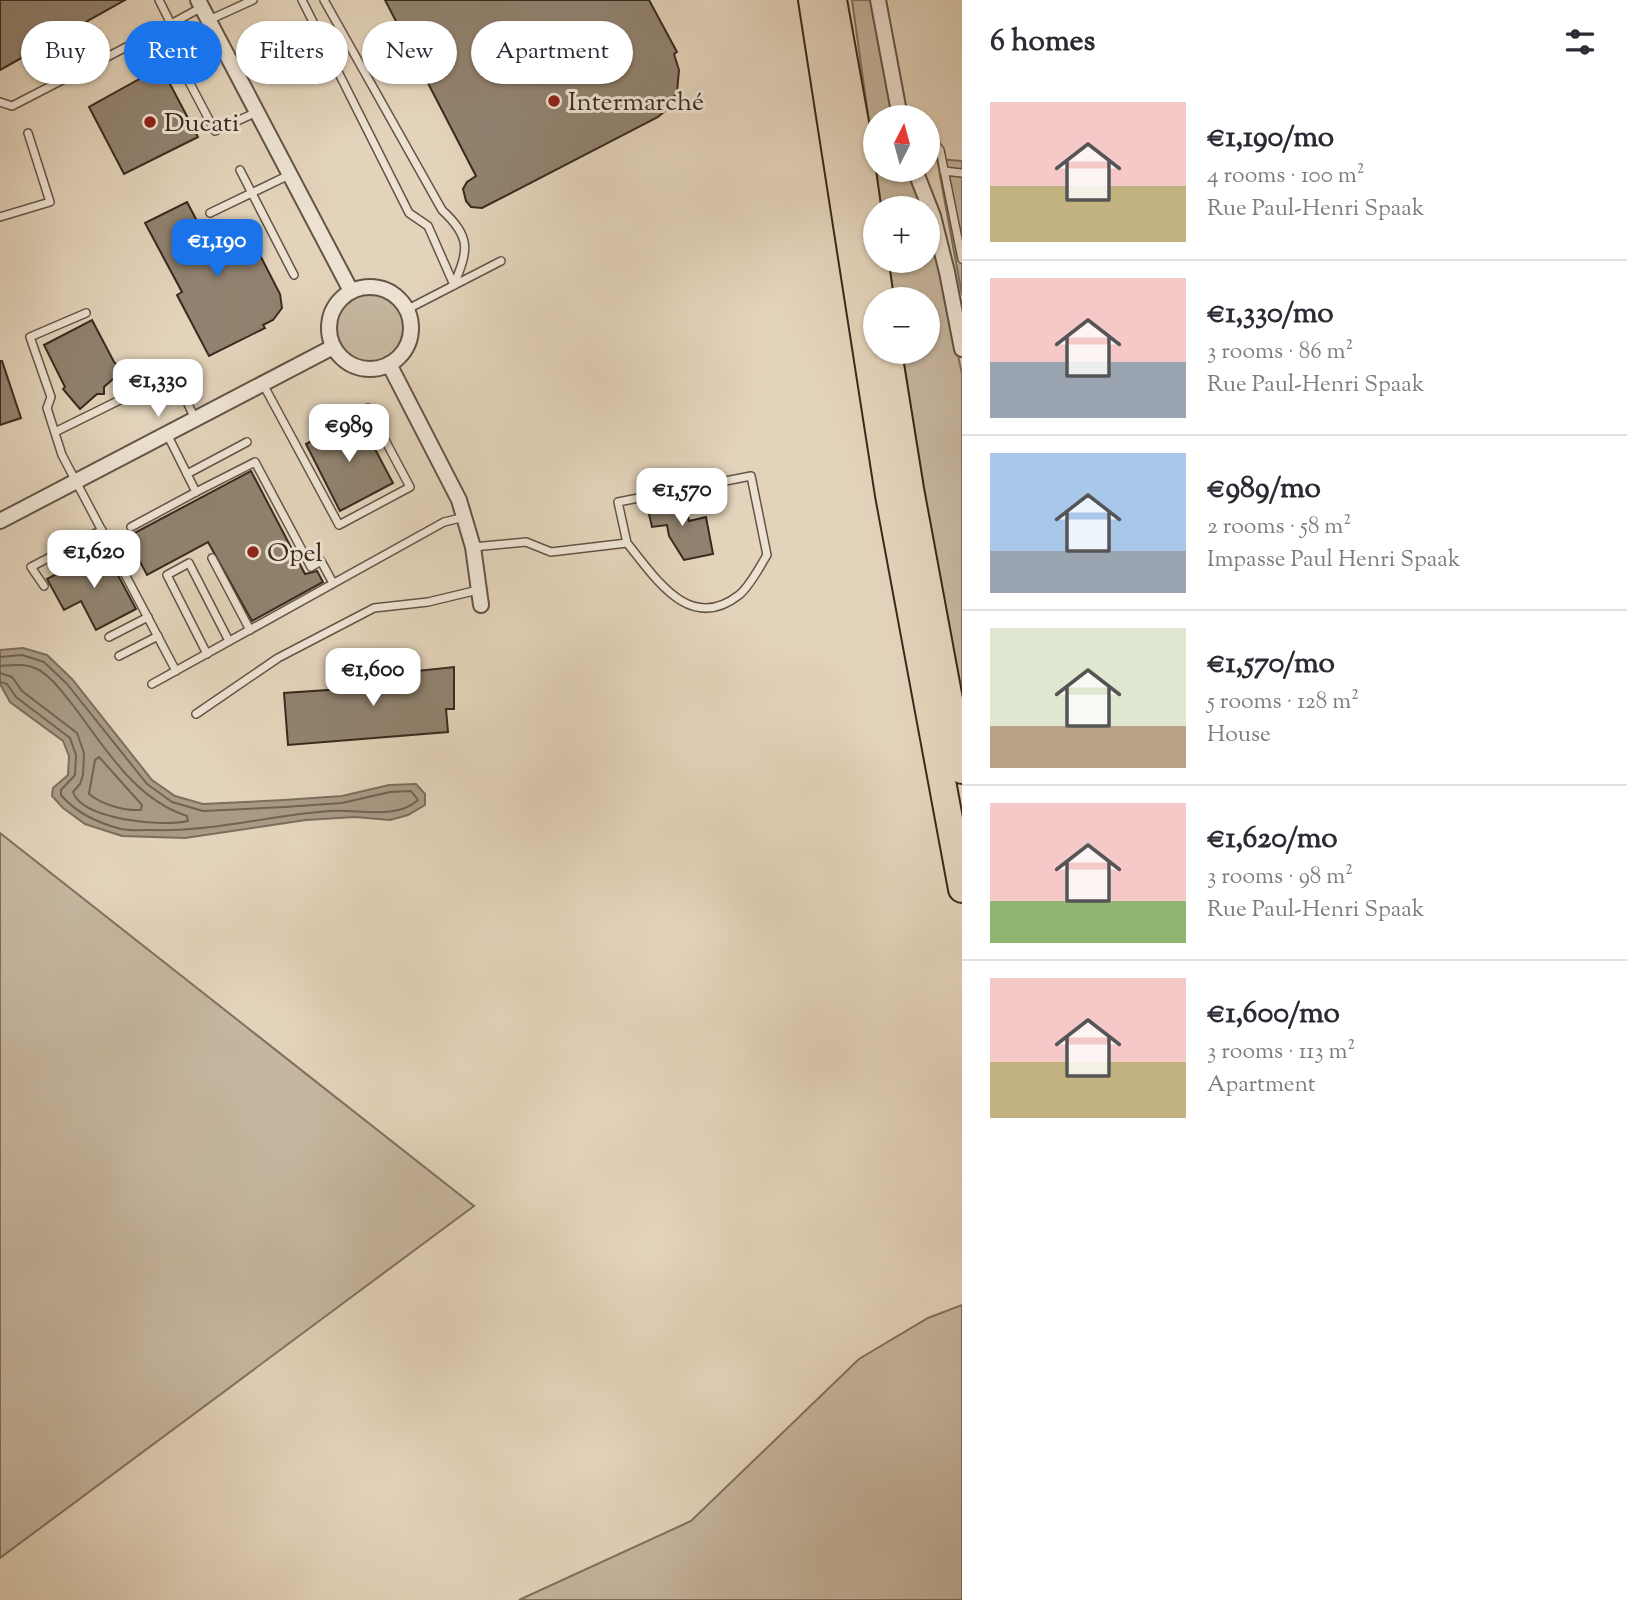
<!DOCTYPE html>
<html lang="en">
<head>
<meta charset="utf-8">
<style>
  body { margin:0; font-family:"Sorts Mill Goudy",serif; background:#f7f7f7; color:#2b2b33; height:100vh; display:flex; flex-direction:column; font-size:26px; white-space:nowrap }
  * { box-sizing:border-box; margin:0 }
  p { font-size:23px; color:#7c7c81 }
  .icon { flex:none; width:38px; height:38px; fill:none; stroke:currentColor; stroke-width:2; stroke-linecap:round; stroke-linejoin:round }
  .map { position:relative; flex:1; overflow:hidden }
  .drawer { display:flex; flex-direction:column; background:#fff; width:665px }
  .drawer>* { flex:none }
  .hud { position:absolute; left:21px; top:21px; width:665px; height:63px; display:flex; gap:14px }
  .needle { width:46px; rotate:6deg }
  .buttons { position:absolute; left:863px; top:105px; display:grid; gap:14px }
  .buttons a { display:grid; place-items:center; width:77px; height:77px; border-radius:50%; background:#fff; box-shadow:0 2px 5px #0004; font-size:35px }
  .price { position:absolute; translate:-50% -60px; padding:0 16px; border-radius:14px; background:#fff; color:#222; font-size:23px; line-height:46px; filter:drop-shadow(0 2px 4px #0008) }
  .price::after { content:''; position:absolute; left:50%; top:42px; width:21px; height:16px; margin-left:-10px; background:inherit; clip-path:polygon(0 0,100% 0,50% 100%) }
  .price.on { background:#1a73e8; color:#fff }
  ul { padding:0; list-style:none }
  li { display:flex; align-items:center; gap:21px; height:175px; padding:0 28px }
  li+li { border-top:2px solid #e1e1e2 }
  li span { display:grid; place-items:center; flex:none; width:196px; height:140px; border-radius:0px; color:#555 }
  li>.icon { margin-inline-start:auto }
  span .icon { width:84px; height:84px; fill:#fffc; stroke-width:1 }
  li b { font-size:30px }
  h2 { display:flex; justify-content:space-between; align-items:center; height:84px; padding:0 28px; font-size:30px }
  .pill { padding:0 24px; border-radius:32px; background:#fff; box-shadow:0 2px 5px #0004; font-size:24px; line-height:63px }
  .pill.on { background:#1a73e8; color:#fff }
  main { display:flex; flex:1; min-height:0 }
  .map>svg:first-child { display:block }
  .green { fill:#c6b69f; stroke:#80705e; stroke-width:2 }
  .water { fill:#a99a85; stroke:#7c6d5c; stroke-width:2 }
  .lines { fill:none; stroke-linecap:round; stroke-linejoin:round }
  .shore { stroke:#716252; stroke-width:2 }
  .building { fill:#91826f; stroke:#392a1e; stroke-width:2 }
  .lane-casing { stroke:#645445; stroke-width:10 }
  .street-casing { stroke:#645445; stroke-width:18 }
  .highway-casing { stroke:#392a1e; stroke-width:30 }
  .lane { stroke:#ede2d2; stroke-width:7 }
  .street { stroke:#ede2d2; stroke-width:14 }
  .highway { stroke:#e3d3ba; stroke-width:26 }
  .poi-dot { fill:#8f2418; stroke:#ede2d2; stroke-width:2.5 }
  .labels { text-anchor:middle; stroke-width:6; stroke-linejoin:round; paint-order:stroke }
  .poi-label { font-size:26px; fill:#392a1e; stroke:#ede2d2; text-anchor:start }
</style>
</head>
<body>
<main>
<div class="map">
<svg width="962" height="1600" viewBox="0 0 962 1600">
  <rect width="100%" height="100%" fill="#e3d3ba"/>
  <filter id="stains"><feTurbulence type="fractalNoise" baseFrequency=".00286" numOctaves="4"/><feColorMatrix values="0 0 0 0 .2 0 0 0 0 .09 0 0 0 0 .02 0 0 0 .5 -.17"/></filter>
  <radialGradient id="worn" r=".72"><stop offset=".6" stop-color="#630" stop-opacity="0"/><stop offset="1" stop-color="#630" stop-opacity=".3"/></radialGradient>
  <g class="green">
    <polygon points="852,0 874,0 895,117 875,117 875,165"/>
    <polygon points="937,159 962,161 962,295"/>
    <polygon points="876,170 910,170 923,208 881,208"/>
    <polygon points="928,222 934,242 962,374 962,702 930,532 902,352 928,352 928,299 894,299 888,261 928,261"/>
    <circle cx="370" cy="328" r="34"/>
    <polygon points="0,833 474,1206 0,1558"/>
    <polygon points="962,1305 962,1600 519,1600 691,1521 859,1359 928,1318"/>
  </g>
  <polygon class="water" points="23,648 47,655 72,679 152,780 175,796 203,804 284,800 342,796 389,785 416,784 425,794 425,805 408,815 390,820 355,817 306,820 185,838 122,836 85,824 63,808 52,796 53,788 68,775 69,756 63,741 10,702 0,684 0,650"/>
  <g class="lines">
    <g class="shore">
      <path d="M0,657l22,-2 22,7 23,22 80,100 25,18 31,9 81,-4 58,-4 48,-11 21,-1 7,9c-22,20 -59,9 -88,11 -59,4 -117,21 -177,19 -10,0 -22,1 -32,-1 -23,-6 -45,-16 -60,-34v-5l14,-15 1,-20 -6,-17 -54,-41 -9,-13 -7,-2"/>
      <path d="M0,666c13,-1 25,-3 37,3 14,7 25,23 35,35 32,42 62,95 115,112l1,5c-25,6 -106,-1 -115,-29l7,-8 3,-9 1,-22 -7,-20 -55,-42 -10,-14 -12,-4"/>
      <path d="M99,757l43,48 -1,5c-17,1 -38,-5 -52,-16l6,-34z"/>
    </g>
  </g>
  <g class="building">
    <polygon points="0,0 125,0 0,70"/>
    <polygon points="385,0 649,0 677,52 674,54 679,70 677,92 665,111 658,117 482,208 471,207 466,201 463,189 467,182 476,176"/>
    <polygon points="161,67 198,137 124,174 89,107"/>
    <polygon points="187,202 208,242 244,224 280,294 282,308 273,320 263,325 265,328 209,356 177,295 182,292 145,223"/>
    <polygon points="92,320 114,362 122,371 104,387 104,394 97,394 80,409 63,389 65,387 44,345"/>
    <polygon points="0,361 2,361 21,418 0,425"/>
    <polygon points="358,417 393,483 340,511 306,444"/>
    <polygon points="251,471 305,574 317,571 323,582 252,621 208,542 147,575 127,537"/>
    <polygon points="685,498 689,521 706,517 713,554 684,560 669,536 667,525 652,527 647,505"/>
    <polygon points="104,549 136,609 96,630 81,601 64,610 47,579"/>
    <polygon points="454,667 454,709 446,709 448,732 288,745 284,693 342,689 341,679"/>
  </g>
  <g class="lines">
    <g class="lane-casing">
      <g id="lane">
        <polyline points="159,0 171,24 202,7"/>
        <polyline points="302,0 409,213 428,226 454,285"/>
        <path d="M324,0l118,210c30,28 26,40 12,75"/>
        <polyline points="209,20 253,0"/>
        <polyline points="217,37 176,57 215,131 257,112"/>
        <polyline points="0,102 12,106 171,24"/>
        <polyline points="928,135 940,150 962,259"/>
        <polyline points="240,170 294,275"/>
        <polyline points="944,171 962,173"/>
        <polyline points="210,213 289,175"/>
        <polyline points="0,217 50,202 28,133"/>
        <polyline points="406,310 501,261"/>
        <polyline points="86,313 30,337 51,397 47,408 62,455 176,671"/>
        <polyline points="263,384 339,525 410,487 368,408"/>
        <polyline points="181,389 195,419"/>
        <polyline points="55,432 130,395"/>
        <polyline points="167,434 196,492 255,462 311,567 321,561 333,583"/>
        <polyline points="187,474 247,442"/>
        <polyline points="131,527 196,492"/>
        <path d="M473,547l53,-5 25,10 76,-9c28,34 62,91 112,52 11,-9 20,-27 28,-40l-16,-79 -133,26 9,41"/>
        <polyline points="212,558 250,630"/>
        <polyline points="44,586 31,567 102,530"/>
        <polyline points="109,637 148,617"/>
        <polyline points="207,654 167,575 189,563 229,641"/>
        <polyline points="119,656 158,636"/>
        <polyline points="152,684 444,522 465,517"/>
        <polyline points="196,714 278,658 374,608 428,602 478,590"/>
      </g>
    </g>
    <g class="street-casing">
      <g id="street">
        <polyline points="198,0 351,291"/>
        <polyline points="878,0 900,117"/>
        <polyline points="915,170 933,216 947,272 962,349"/>
        <circle cx="370" cy="328" r="41"/>
        <polyline points="389,364 459,500 473,547 481,605"/>
        <polyline points="0,521 333,347"/>
      </g>
    </g>
    <g class="highway-casing">
      <g id="highway">
        <polyline points="812,0 889,495 962,889"/>
        <polyline points="833,0 856,128 880,299"/>
        <polyline points="888,352 910,489 962,770"/>
      </g>
    </g>
    <use href="#lane" class="lane"/>
    <use href="#street" class="street"/>
    <use href="#highway" class="highway"/>
  </g>
  <g class="poi-dot">
    <circle cx="554" cy="101" r="7"/>
    <circle cx="150" cy="122" r="7"/>
    <circle cx="253" cy="552" r="7"/>
  </g>
  <g class="labels">
    <g class="poi-label">
      <text x="568" y="110">Intermarché</text>
      <text x="164" y="131">Ducati</text>
      <text x="267" y="561">Opel</text>
    </g>
  </g>
  <rect width="100%" height="100%" filter="url(#stains)"/>
  <rect width="100%" height="100%" fill="url(#worn)"/>
</svg>
<div class="buttons">
<a><svg class="needle" viewBox="-14 -14 28 28"><path d="M0-13l5 13h-10z" fill="#e53935"/><path d="M0 13l5-13h-10z" fill="#7c7c81"/></svg></a>
<a>+</a>
<a>−</a>
</div>
<b class="price on" style="left:217px;top:279px">€1,190</b>
<b class="price" style="left:158px;top:419px">€1,330</b>
<b class="price" style="left:349px;top:464px">€989</b>
<b class="price" style="left:682px;top:528px">€1,570</b>
<b class="price" style="left:94px;top:590px">€1,620</b>
<b class="price" style="left:373px;top:708px">€1,600</b>
<div class="hud">
<a class="pill">Buy</a>
<a class="pill on">Rent</a>
<a class="pill">Filters</a>
<a class="pill">New</a>
<a class="pill">Apartment</a>
</div>
</div>
<section class="drawer">
<h2>6 homes<svg class="icon" aria-label="filters" viewBox="0 0 24 24"><path d="M4 7h16M4 17h16"/><circle cx="9" cy="7" r="2"/><circle cx="15" cy="17" r="2"/></svg></h2>
<ul>
<li><span style="background:linear-gradient(#f6c9c9 60%,#c2b280 0)"><svg class="icon" aria-label="home" viewBox="0 0 24 24"><path d="M3 11l9-7 9 7M6 9v11h12V9"/></svg></span><div><b>€1,190/mo</b><p>4 rooms · 100 m²</p><p>Rue Paul-Henri Spaak</p></div></li>
<li><span style="background:linear-gradient(#f6c9c9 60%,#9aa5b1 0)"><svg class="icon" aria-label="home" viewBox="0 0 24 24"><path d="M3 11l9-7 9 7M6 9v11h12V9"/></svg></span><div><b>€1,330/mo</b><p>3 rooms · 86 m²</p><p>Rue Paul-Henri Spaak</p></div></li>
<li><span style="background:linear-gradient(#a9c7e8 70%,#9aa5b1 0)"><svg class="icon" aria-label="home" viewBox="0 0 24 24"><path d="M3 11l9-7 9 7M6 9v11h12V9"/></svg></span><div><b>€989/mo</b><p>2 rooms · 58 m²</p><p>Impasse Paul Henri Spaak</p></div></li>
<li><span style="background:linear-gradient(#dfe7d0 70%,#b9a48a 0)"><svg class="icon" aria-label="home" viewBox="0 0 24 24"><path d="M3 11l9-7 9 7M6 9v11h12V9"/></svg></span><div><b>€1,570/mo</b><p>5 rooms · 128 m²</p><p>House</p></div></li>
<li><span style="background:linear-gradient(#f6c9c9 70%,#8fb573 0)"><svg class="icon" aria-label="home" viewBox="0 0 24 24"><path d="M3 11l9-7 9 7M6 9v11h12V9"/></svg></span><div><b>€1,620/mo</b><p>3 rooms · 98 m²</p><p>Rue Paul-Henri Spaak</p></div></li>
<li><span style="background:linear-gradient(#f6c9c9 60%,#c2b280 0)"><svg class="icon" aria-label="home" viewBox="0 0 24 24"><path d="M3 11l9-7 9 7M6 9v11h12V9"/></svg></span><div><b>€1,600/mo</b><p>3 rooms · 113 m²</p><p>Apartment</p></div></li>
</ul>
</section>
</main>
</body>
</html>
